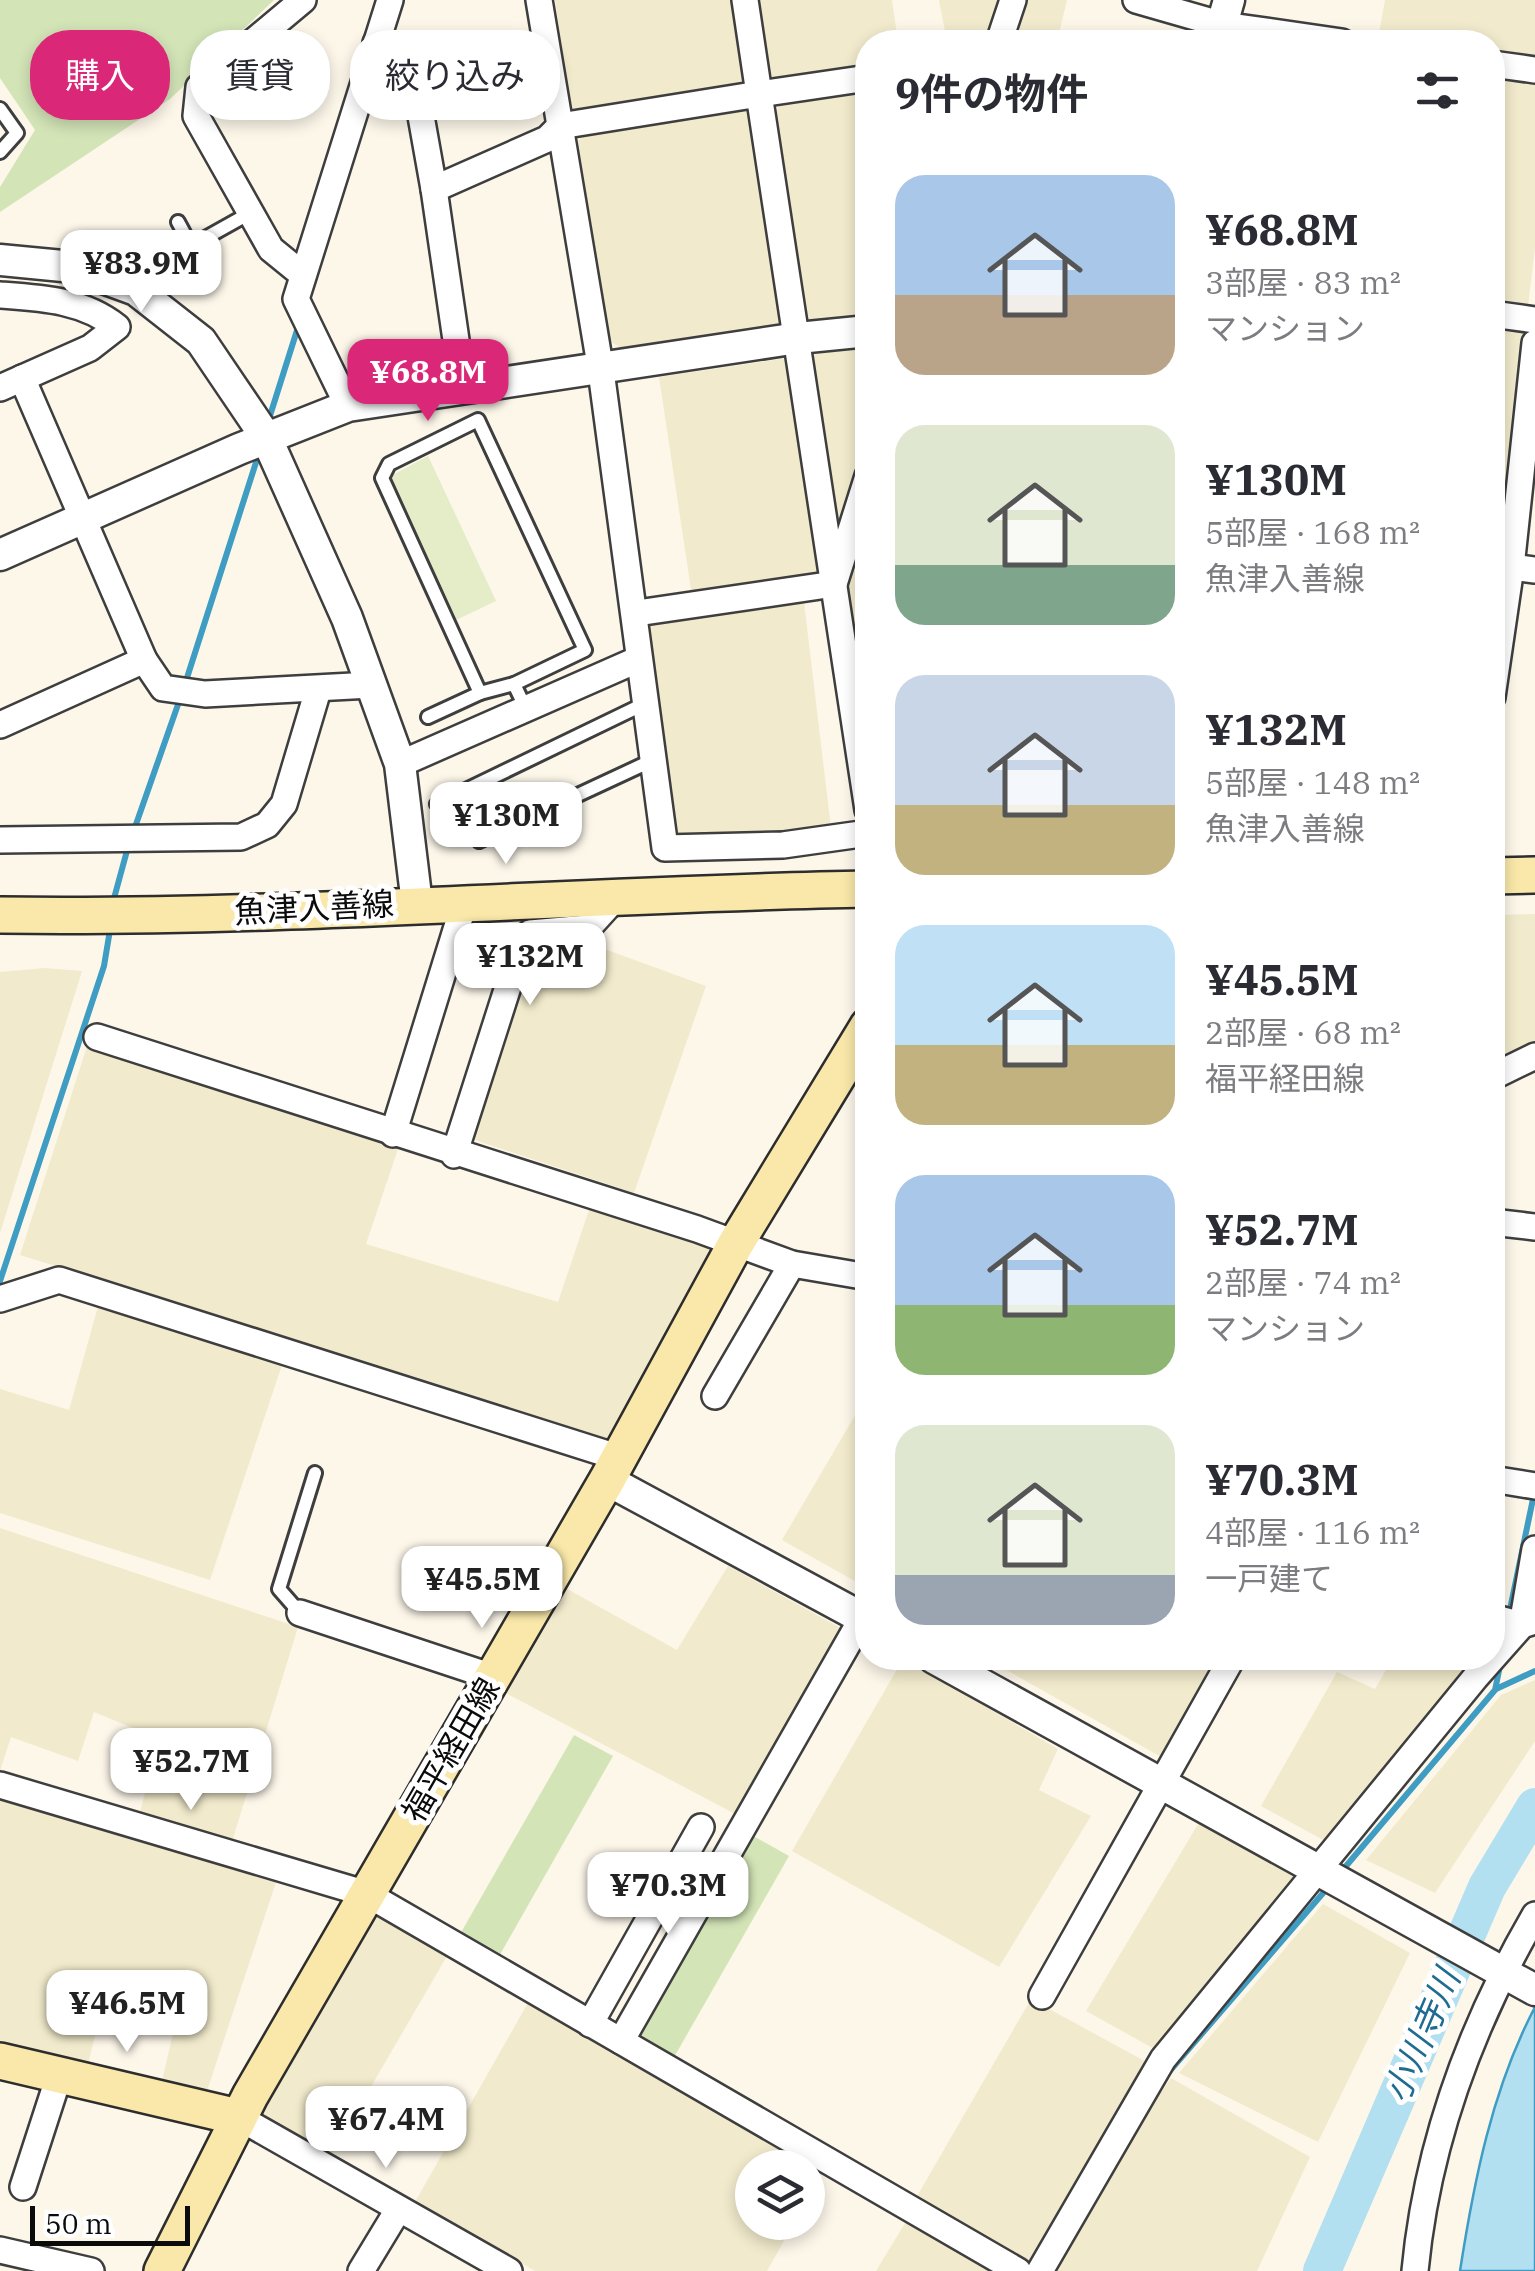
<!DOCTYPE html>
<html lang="ja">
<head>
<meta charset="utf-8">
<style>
  body { margin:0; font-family:"IBM Plex Serif","Noto Sans JP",serif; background:#f2f2f3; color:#2b2b33; height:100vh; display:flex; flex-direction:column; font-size:38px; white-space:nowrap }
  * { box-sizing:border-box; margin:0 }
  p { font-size:32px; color:#7c7c81 }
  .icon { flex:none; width:55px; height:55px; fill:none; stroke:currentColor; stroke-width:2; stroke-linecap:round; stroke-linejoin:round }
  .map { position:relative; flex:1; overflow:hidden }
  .panel { position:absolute; left:855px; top:30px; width:650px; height:1640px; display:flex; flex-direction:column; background:#fff; border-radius:40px; box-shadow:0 5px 15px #0003 }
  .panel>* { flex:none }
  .banner { position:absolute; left:30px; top:30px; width:675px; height:90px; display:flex; gap:20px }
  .buttons { position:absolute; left:735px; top:2150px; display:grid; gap:20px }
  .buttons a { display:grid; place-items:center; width:90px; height:90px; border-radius:50%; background:#fff; box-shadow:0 5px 15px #0003; font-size:50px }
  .scale { position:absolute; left:30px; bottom:25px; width:160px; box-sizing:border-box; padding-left:10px; border:5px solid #0b0b0b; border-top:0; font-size:28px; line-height:35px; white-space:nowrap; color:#0b0b0b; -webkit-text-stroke:8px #fff; paint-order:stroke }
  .price { position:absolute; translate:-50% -85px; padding:0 22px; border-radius:20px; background:#fff; color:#222; font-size:32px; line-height:65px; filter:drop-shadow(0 2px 5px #0008) }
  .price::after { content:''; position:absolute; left:50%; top:60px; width:30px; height:22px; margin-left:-15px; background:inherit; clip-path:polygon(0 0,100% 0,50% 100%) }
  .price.on { background:#db2777; color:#fff }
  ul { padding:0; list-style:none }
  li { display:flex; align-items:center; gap:30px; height:250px; padding:0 40px }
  li span { display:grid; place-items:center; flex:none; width:280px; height:200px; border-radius:30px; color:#555 }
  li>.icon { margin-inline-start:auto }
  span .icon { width:120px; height:120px; fill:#fffc; stroke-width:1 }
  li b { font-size:42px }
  h2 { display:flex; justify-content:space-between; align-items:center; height:120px; padding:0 40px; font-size:42px }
  .chip { padding:0 35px; border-radius:40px; background:#fff; box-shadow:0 5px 15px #0003; font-size:35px; line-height:90px }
  .chip.on { background:#db2777; color:#fff }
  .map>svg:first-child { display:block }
  .farmland { fill:#f1eacc }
  .green { fill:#d3e4b7 }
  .pitch { fill:#e4ecc8 }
  .water { fill:#b2e0f1; stroke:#3f9cc2; stroke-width:2.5 }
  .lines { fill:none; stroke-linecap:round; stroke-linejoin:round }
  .stream { stroke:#3f9cc2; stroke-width:6 }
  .river { stroke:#b2e0f1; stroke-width:38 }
  .service-casing { stroke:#3e3e3e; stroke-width:18 }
  .minor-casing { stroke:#3e3e3e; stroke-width:30 }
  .tertiary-casing { stroke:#3e3e3e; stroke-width:35 }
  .secondary-casing { stroke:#2d2d2d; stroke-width:40 }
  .service { stroke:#fff; stroke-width:12 }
  .minor { stroke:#fff; stroke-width:25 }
  .tertiary { stroke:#fff; stroke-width:30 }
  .secondary { stroke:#f9e8a9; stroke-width:35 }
  .labels { text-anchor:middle; stroke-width:10; stroke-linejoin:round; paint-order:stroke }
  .street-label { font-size:32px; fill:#0b0b0b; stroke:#fff }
  .water-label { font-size:35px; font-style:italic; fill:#1e6c92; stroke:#fff }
</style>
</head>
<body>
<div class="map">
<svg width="1535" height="2271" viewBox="0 0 1535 2271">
  <rect width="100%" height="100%" fill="#fdf7ea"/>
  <g class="farmland">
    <polygon points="555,0 736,0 748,86 571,112"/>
    <polygon points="758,0 892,0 898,42 868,42 867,68 778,83 770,76"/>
    <polygon points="939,0 1004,0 991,42 947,42"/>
    <polygon points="1025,0 1067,0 1057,42 1012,42"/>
    <polygon points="1385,0 1535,0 1535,58 1493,53 1492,42 1378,39"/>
    <polygon points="1493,75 1535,80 1535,248 1528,306 1493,302"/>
    <polygon points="867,89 867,314 813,321 802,316 773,115 782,102"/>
    <polygon points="746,110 753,113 783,320 775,329 622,349 610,341 578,141 583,135"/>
    <polygon points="1493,326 1524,330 1500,554 1493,553"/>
    <polygon points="867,346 867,436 838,529 811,366 815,354"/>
    <polygon points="788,358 825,579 692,596 659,377"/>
    <polygon points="867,512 867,699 862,699 845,588"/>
    <polygon points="804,602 831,828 675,835 648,625"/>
    <polygon points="1535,914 1535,1041 1493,1061 1493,915"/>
    <polygon points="588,943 706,986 634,1193 472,1139 533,948"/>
    <polygon points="45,968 82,971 0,1233 0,972"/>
    <polygon points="88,1043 399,1146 366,1244 558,1302 590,1207 716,1245 721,1252 609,1439 20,1255"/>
    <polygon points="99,1303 283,1362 210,1580 0,1513 0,1389 69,1410"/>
    <polygon points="867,1395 867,1588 782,1540"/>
    <polygon points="0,1528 298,1627 231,1845 139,1816 159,1739 94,1712 78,1761 11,1737 0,1771"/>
    <polygon points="728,1566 846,1631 741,1817 498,1689 560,1585 677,1650"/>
    <polygon points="985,1658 1223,1658 1163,1758"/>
    <polygon points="1393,1658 1442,1658 1469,1670 1327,1842 1261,1806 1337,1672 1375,1689"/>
    <polygon points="903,1659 1058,1749 1039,1790 1091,1816 999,1967 792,1851"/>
    <polygon points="1535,1680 1535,1741 1435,1893 1366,1860 1501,1695"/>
    <polygon points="0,1795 276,1882 207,2091 162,2081 174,2029 102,2007 88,2065 0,2046"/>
    <polygon points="1200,1821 1296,1878 1158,2051 1086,2011"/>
    <polygon points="1323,1904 1410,1953 1318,2142 1179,2073"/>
    <polygon points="371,1911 447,1956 330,2157 257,2110"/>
    <polygon points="1031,1999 1150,2064 1039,2261 1030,2262 916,2198"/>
    <polygon points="529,2001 822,2171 808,2198 808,2168 752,2168 752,2222 794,2223 767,2271 535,2271 415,2202"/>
    <polygon points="1171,2078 1310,2157 1257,2271 1056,2271 1136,2129"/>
    <polygon points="907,2220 996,2271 876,2271"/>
  </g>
  <g class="green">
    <polygon points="0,0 274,0 170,99 0,212 0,187 35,130 0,78"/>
    <polygon points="574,1735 613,1756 498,1958 459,1936"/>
    <polygon points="748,1833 789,1856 673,2059 630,2035"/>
  </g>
  <polygon class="pitch" points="428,456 496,601 454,621 387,478"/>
  <path class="water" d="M1535,2007v264h-75c14,-90 32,-182 75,-264z"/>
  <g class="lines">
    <g class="stream">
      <polyline points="268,422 299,324"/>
      <polyline points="185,684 259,453"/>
      <polyline points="134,830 181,696"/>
      <polyline points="113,902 128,847"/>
      <polyline points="0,1281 104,966 111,924"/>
      <polyline points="1509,1614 1534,1494"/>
      <polyline points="1496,1689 1535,1671"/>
      <polyline points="1341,1872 1495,1690 1500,1666"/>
      <polyline points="1168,2073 1330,1885"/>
    </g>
    <polyline class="river" points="1322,2271 1487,1887 1535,1807"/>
    <g class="service-casing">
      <g id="service">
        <polyline points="0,109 17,133 0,152"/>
        <polyline points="178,222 191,246 250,213"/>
        <polyline points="480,693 514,684"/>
        <polyline points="428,717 480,693 382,478 389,464 478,420 585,650 514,684 526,709"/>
        <polyline points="437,804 646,703"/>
        <polyline points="479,841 653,760"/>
        <polyline points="300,1613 279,1589 315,1473"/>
      </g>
    </g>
    <g class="minor-casing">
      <g id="minor">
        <polyline points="303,0 199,87 196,116 271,249 303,275"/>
        <polyline points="539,0 601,371 665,848 783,845 868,833"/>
        <polyline points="745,0 759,94 868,78"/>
        <polyline points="1136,0 1223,25 1342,42"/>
        <polyline points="999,42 1013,0"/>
        <polyline points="376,43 411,60 434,189"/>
        <polyline points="1492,64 1535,70"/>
        <path d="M0,295c42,3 83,5 117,32l-27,21 -90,40"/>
        <polyline points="1492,314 1535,320"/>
        <polyline points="22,378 144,660 163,688 205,694 371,685"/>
        <polyline points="463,388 434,189 547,139 560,126 759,94 868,810"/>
        <polyline points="348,406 296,299 390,0"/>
        <polyline points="1492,565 1511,567 1535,343"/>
        <polyline points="637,613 834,584 868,476"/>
        <polyline points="1492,697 1511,567 1535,570"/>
        <polyline points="0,725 144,660"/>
        <polyline points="400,764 639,659"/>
        <polyline points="0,840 241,837 267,825 284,804 318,690"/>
        <polyline points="97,1037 697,1229 792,1264 868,1277"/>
        <polyline points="1492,1077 1535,1056"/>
        <polyline points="393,1134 465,901"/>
        <polyline points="454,1155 523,940 530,933 588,928 619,894"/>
        <polyline points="1492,1222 1535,1227"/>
        <polyline points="0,1299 59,1280 617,1457"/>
        <polyline points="715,1396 792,1264"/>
        <polyline points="1492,1479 1535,1486"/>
        <polyline points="300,1613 493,1677"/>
        <polyline points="1492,1617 1522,1625"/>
        <polyline points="1522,1625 1535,1549"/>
        <polyline points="0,1785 367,1894 1018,2271"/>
        <polyline points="1042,1996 1232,1658"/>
        <polyline points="590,2024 701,1827"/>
        <polyline points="621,2041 868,1608"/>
        <polyline points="238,2117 509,2271"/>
        <polyline points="23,2187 60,2073"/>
        <polyline points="0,2250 91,2271"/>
        <polyline points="361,2271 398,2210"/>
        <polyline points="1040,2271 1163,2059 1475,1678 1522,1625 1535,1621"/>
        <path d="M1415,2271c12,-127 56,-246 120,-356"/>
      </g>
    </g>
    <g class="tertiary-casing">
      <g id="tertiary">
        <polyline points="1217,42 1229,0"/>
        <polyline points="0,260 73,267 136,290 201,341 266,437 347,618 400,764 417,904"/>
        <polyline points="0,555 239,449 348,406 798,338 868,331"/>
        <polyline points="607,1480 868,1621"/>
        <polyline points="934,1658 1535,1990"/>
      </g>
    </g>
    <g class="secondary-casing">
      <g id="secondary">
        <polyline points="1492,876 1535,875"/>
        <path d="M0,915c289,4 578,-21 868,-26"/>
        <polyline points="0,2061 238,2117"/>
        <polyline points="162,2271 250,2096 607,1480 735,1245 868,1026"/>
      </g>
    </g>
    <use href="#service" class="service"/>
    <use href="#minor" class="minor"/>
    <use href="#tertiary" class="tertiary"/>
    <use href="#secondary" class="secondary"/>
  </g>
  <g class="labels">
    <g class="street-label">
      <text transform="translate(314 908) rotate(-3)" y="11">魚津入善線</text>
      <text transform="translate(451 1750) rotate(-60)" y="11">福平経田線</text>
    </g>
    <g class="water-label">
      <text transform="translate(1422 2036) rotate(-67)" y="12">小川寺川</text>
    </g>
  </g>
</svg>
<div class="buttons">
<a><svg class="icon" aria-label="layers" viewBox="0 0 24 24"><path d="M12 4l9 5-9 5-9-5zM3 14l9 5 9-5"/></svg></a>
</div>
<div class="scale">50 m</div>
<b class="price" style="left:141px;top:315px">¥83.9M</b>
<b class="price on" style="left:428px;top:424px">¥68.8M</b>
<b class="price" style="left:506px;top:867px">¥130M</b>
<b class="price" style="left:530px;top:1008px">¥132M</b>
<b class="price" style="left:482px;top:1631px">¥45.5M</b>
<b class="price" style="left:191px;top:1813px">¥52.7M</b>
<b class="price" style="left:668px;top:1937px">¥70.3M</b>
<b class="price" style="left:127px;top:2055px">¥46.5M</b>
<b class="price" style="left:386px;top:2171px">¥67.4M</b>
<div class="banner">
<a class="chip on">購入</a>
<a class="chip">賃貸</a>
<a class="chip">絞り込み</a>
</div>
<section class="panel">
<h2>9件の物件<svg class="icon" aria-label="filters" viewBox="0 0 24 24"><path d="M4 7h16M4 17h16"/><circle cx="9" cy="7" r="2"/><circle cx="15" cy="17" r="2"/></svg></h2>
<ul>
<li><span style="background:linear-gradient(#a9c7e8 60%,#b9a48a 0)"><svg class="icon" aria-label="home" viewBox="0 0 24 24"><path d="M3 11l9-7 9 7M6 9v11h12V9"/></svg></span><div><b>¥68.8M</b><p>3部屋 · 83 m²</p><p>マンション</p></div></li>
<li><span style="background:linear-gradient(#dfe7d0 70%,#7fa58c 0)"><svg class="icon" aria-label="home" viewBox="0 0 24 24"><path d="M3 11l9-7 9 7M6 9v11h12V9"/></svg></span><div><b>¥130M</b><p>5部屋 · 168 m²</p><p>魚津入善線</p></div></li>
<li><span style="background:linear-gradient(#c9d6e8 65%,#c2b280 0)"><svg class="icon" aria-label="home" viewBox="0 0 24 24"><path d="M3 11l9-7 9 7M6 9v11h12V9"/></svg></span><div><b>¥132M</b><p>5部屋 · 148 m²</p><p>魚津入善線</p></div></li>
<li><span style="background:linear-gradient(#bfe0f5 60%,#c2b280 0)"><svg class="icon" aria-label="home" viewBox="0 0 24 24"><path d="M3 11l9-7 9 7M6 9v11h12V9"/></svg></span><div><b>¥45.5M</b><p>2部屋 · 68 m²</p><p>福平経田線</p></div></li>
<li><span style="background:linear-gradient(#a9c7e8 65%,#8fb573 0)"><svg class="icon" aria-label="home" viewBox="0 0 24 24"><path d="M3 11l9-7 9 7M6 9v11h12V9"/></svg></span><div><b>¥52.7M</b><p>2部屋 · 74 m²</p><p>マンション</p></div></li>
<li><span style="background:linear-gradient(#dfe7d0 75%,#9aa5b1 0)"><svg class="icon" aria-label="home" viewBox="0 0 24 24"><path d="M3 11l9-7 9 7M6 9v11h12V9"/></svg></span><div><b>¥70.3M</b><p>4部屋 · 116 m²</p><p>一戸建て</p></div></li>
</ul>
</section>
</div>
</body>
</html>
